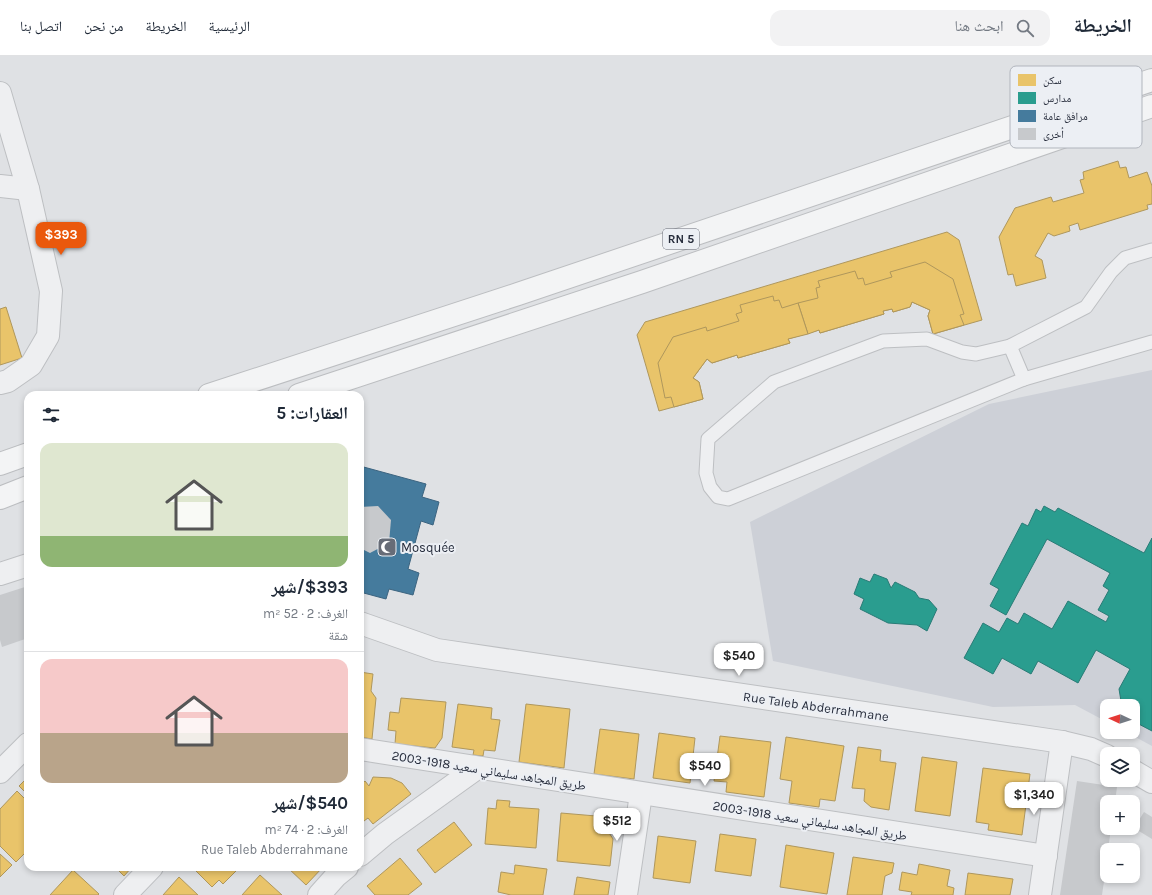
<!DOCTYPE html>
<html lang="ar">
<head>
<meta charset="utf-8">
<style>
  body { margin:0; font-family:Karla,"Noto Naskh Arabic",sans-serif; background:#f2f2f3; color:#1f2937; direction:rtl; height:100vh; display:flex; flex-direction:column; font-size:15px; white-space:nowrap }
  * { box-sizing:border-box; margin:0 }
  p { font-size:13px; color:#747a83 }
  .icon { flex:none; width:22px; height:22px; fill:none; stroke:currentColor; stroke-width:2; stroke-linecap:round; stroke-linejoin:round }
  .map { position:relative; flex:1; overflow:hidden; direction:ltr }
  .sheet { position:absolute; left:24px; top:335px; width:340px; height:480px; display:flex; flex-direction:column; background:#fff; border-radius:12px; box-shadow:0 2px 6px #0003; direction:rtl }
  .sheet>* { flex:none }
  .needle { width:26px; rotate:274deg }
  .controls { position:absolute; left:1100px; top:643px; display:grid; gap:8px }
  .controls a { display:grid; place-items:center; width:40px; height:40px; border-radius:8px; background:#fff; box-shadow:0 2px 6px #0003; font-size:20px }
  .price { position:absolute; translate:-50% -34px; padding:0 9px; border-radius:8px; background:#fff; color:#222; font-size:13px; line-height:26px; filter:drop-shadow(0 1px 2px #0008) }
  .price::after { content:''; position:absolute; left:50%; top:24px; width:12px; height:9px; margin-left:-6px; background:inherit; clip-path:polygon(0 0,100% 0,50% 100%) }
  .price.active { background:#ea580c; color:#fff }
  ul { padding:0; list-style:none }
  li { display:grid; align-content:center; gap:8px; height:212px; padding:0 16px }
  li+li { border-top:1px solid #e0e1e3 }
  li span { display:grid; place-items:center; height:124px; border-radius:12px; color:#555 }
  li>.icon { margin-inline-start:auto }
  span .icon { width:72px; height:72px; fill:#fffc; stroke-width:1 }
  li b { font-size:17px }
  h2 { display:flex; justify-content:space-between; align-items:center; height:48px; padding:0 16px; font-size:17px }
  header { display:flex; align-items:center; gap:24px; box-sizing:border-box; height:56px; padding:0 20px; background:#fff; border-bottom:1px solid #e0e1e3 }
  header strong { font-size:19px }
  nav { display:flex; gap:22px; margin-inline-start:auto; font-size:14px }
  .search { width:280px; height:36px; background:#f2f2f3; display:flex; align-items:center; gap:10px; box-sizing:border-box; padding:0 14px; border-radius:12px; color:#747a83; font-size:15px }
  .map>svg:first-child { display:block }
  .built { fill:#cdd0d7 }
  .homes { fill:#e9c46a; stroke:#af975c }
  .schools { fill:#2a9d8f; stroke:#297b76 }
  .public { fill:#457b9d; stroke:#3c6480 }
  .building { fill:#c7c9cc }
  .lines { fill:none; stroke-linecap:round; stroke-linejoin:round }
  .lane-casing { stroke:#bdbfc2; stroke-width:15 }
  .street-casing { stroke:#bdbfc2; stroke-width:24 }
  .primary-casing { stroke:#bcbec1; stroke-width:24 }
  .lane { stroke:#eeeff1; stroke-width:13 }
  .street { stroke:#eeeff1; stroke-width:22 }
  .primary { stroke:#f3f4f5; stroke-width:22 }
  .labels { text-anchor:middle; stroke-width:4; stroke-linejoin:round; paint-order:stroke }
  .shield { fill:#eceff4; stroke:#626773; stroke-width:1 }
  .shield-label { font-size:12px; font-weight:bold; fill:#272d3c }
  .poi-label { font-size:13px; fill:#272d3c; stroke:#eceff4; text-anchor:start }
  .street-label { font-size:13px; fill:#272d3c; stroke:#eceff4 }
  .key { fill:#eceff4; stroke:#b1b5bd; stroke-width:1 }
  .key-label { font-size:11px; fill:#272d3c }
</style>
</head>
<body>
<header>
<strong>الخريطة</strong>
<div class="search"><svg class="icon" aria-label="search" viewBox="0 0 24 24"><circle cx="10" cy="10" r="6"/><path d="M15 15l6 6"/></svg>ابحث هنا</div>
<nav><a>الرئيسية</a><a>الخريطة</a><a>من نحن</a><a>اتصل بنا</a></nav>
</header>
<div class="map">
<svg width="1152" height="839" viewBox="0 0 1152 839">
  <rect width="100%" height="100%" fill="#dfe1e4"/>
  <polygon class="built" points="1152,314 1152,690 1126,676 1133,676 1133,650 1107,650 1107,666 1075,649 993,651 773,605 750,466 989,348"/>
  <g class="homes">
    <polygon points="1118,105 1120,112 1126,111 1129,122 1147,116 1152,130 1152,148 1147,149 1148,153 1080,174 1078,167 1069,170 1070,175 1054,180 1048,177 1035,200 1042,204 1046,222 1016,230 1013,218 1008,219 999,181 1015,152 1051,141 1053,146 1084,137 1080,124 1084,123 1083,116"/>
    <polygon points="947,176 959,184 982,264 933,278 928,260 930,254 912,246 910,251 893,256 892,253 883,255 884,258 820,277 819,274 788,283 790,287 738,302 737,299 712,307 707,303 693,322 699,326 703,343 659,355 637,279 645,266"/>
    <polygon points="925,206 953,223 964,258 960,259 964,269 933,278 928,260 930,254 912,246 910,251 893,256 892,253 883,255 884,258 820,277 819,274 808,278 798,247 818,242 816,232 820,231 818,225 855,215 858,223 863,222 865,229 892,221 890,216"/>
    <polygon points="773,240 774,245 779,244 782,252 798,247 808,278 788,283 790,287 738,302 737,299 712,307 707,303 693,322 699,326 703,343 674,351 671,341 665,342 658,307 673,281 706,271 707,275 739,265 736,258 742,256 740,249"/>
    <polygon points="6,251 22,302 0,309 0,253"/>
    <polygon points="360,616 373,618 371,635 376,642 372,683 360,681"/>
    <polygon points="401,642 446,646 442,682 435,692 395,688 396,675 388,674 390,656 399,657"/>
    <polygon points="458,648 492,652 491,663 500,664 495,695 484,694 483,700 473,699 474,694 452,691"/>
    <polygon points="526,648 570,653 564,712 519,706"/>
    <polygon points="600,673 639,678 634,723 594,718"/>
    <polygon points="659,677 695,682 690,727 653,722"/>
    <polygon points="720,680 771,686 764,741 726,736 727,726 714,725"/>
    <polygon points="786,681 844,690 835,745 820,743 819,751 789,747 792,725 780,723"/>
    <polygon points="858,691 881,694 880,705 896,707 889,754 871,751 864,745 865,733 852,732"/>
    <polygon points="922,701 957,706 950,760 915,755"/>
    <polygon points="983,712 1030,718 1022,779 988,774 989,768 976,766"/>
    <polygon points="28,721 28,739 19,730"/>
    <polygon points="373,721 391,722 402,727 411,738 373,768 368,762 364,765 360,760 360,730 365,725 369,730"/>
    <polygon points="17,735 28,746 28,794 16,806 0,790 0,753"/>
    <polygon points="497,744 510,745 509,751 539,753 536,792 485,788 488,752 496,753"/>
    <polygon points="561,757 596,760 594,771 606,772 613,783 610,810 557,805"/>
    <polygon points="454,766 472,789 435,817 417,794"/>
    <polygon points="720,778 756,783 751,820 715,815"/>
    <polygon points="658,780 696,785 690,827 653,822"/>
    <polygon points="786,789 834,797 827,838 780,831"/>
    <polygon points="0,798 12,809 0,821"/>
    <polygon points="853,801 894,807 892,817 885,820 882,839 847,839"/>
    <polygon points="400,802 422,828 408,839 375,839 367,830"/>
    <polygon points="919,808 950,814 947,830 954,832 953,839 911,839 912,836 899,834 902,816 917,819"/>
    <polygon points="515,809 547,813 543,839 511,839 498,836 501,816 514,818"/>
    <polygon points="115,811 132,811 124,820"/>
    <polygon points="192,811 240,811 223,828 219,824 212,831"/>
    <polygon points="287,811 323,811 306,829"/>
    <polygon points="73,814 99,838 98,839 50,839"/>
    <polygon points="968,817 1013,823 1010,839 965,839"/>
    <polygon points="260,819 282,839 242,839"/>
    <polygon points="179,821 198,839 163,839"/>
    <polygon points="577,821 610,826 608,839 574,839"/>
  </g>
  <g class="schools">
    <polygon points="1044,450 1055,456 1058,452 1144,497 1152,482 1152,675 1133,665 1133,650 1119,650 1121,645 1119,633 1130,613 1096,594 1078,627 1038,605 1031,618 1002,602 993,618 964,602 983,567 999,576 1007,562 1018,568 1024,557 1052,573 1068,545 1106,566 1109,560 1098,554 1109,534 1103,530 1110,517 1047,483 1006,559 990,550 999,533 990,528 1022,467 1028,470 1036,453 1041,456"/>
    <polygon points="874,518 887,523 891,532 895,526 915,536 919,542 929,544 937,553 927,575 917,569 888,567 860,553 864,543 854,538 860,522 870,526"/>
  </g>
  <polygon class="public" points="360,410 426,428 422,441 439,446 433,469 421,465 408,513 419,517 413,539 389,533 386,543 360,536"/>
  <g class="building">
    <polygon points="378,450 391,464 389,487 370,497 360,492 360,451"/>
    <polygon points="28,530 28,582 2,591 0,584 0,539"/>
    <polygon points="1077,725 1117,731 1115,746 1107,746 1107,772 1111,772 1108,794 1107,794 1107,805 1102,839 1060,839"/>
    <polygon points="1144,756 1152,761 1152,783 1134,772"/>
  </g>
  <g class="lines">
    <g class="lane-casing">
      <g id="lane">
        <polyline points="1152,194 1125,202 1111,216 1086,251 1010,290 976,298 962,296 927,283 883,285 774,326 708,383 706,417 710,431 718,441 728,443 1024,323 1152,286"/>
        <polyline points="1010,290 1024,323"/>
      </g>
    </g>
    <g class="street-casing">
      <g id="street">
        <polyline points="0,37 28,133 51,235 48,280 31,309 8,325 0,327"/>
        <polyline points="0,130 28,133"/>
        <polyline points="0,518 28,509"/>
        <polyline points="360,567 437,594 1062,686 1091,693 1107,700"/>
        <polyline points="360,693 1046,800"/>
        <polyline points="1133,715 1152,726"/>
        <polyline points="0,716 28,688"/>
        <polyline points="360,799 385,778 477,712"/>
        <polyline points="125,839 152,811"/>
        <polyline points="319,839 336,820 347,811"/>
        <polyline points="626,839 641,738"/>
        <polyline points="1040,839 1062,686"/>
      </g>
    </g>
    <g class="primary-casing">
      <g id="primary">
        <polyline points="209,339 518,238 1152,24"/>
        <polyline points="299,339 642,226 1152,50"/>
        <polyline points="0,408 28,398"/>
        <polyline points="0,442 28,431"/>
      </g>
    </g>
    <use href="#lane" class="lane"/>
    <use href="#street" class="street"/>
    <use href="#primary" class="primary"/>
  </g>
  <defs>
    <g id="mosque-square" transform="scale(1)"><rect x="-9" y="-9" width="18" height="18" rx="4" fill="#676c77" stroke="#eceff4"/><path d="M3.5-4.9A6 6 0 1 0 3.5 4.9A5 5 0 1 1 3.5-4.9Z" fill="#fff"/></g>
  </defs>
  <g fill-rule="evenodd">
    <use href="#mosque-square" x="387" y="491"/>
  </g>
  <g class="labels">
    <rect class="shield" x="663" y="173" width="36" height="20" rx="3"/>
    <g class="shield-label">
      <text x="681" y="187">RN 5</text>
    </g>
    <g class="poi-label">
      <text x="401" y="496">Mosquée</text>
    </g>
    <g class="street-label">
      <text transform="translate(816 650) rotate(8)" y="5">Rue Taleb Abderrahmane</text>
      <text transform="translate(489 714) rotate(9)" y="5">طريق المجاهد سليماني سعيد 1918-2003</text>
      <text transform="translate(810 764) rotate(9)" y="5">طريق المجاهد سليماني سعيد 1918-2003</text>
    </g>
  </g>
  <rect x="1010" y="10" width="132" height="82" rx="6" class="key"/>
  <rect x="1018" y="18" width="18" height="12" fill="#e9c46a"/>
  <rect x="1018" y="36" width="18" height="12" fill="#2a9d8f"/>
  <rect x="1018" y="54" width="18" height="12" fill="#457b9d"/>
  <rect x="1018" y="72" width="18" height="12" fill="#c7c9cc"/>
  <g class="key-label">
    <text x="1043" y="28">سكن</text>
    <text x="1043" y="46">مدارس</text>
    <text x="1043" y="64">مرافق عامة</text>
    <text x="1043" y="82">أخرى</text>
  </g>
</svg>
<div class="controls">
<a><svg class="needle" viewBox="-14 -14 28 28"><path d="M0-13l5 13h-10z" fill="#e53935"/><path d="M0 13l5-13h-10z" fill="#747a83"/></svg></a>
<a><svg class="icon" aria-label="layers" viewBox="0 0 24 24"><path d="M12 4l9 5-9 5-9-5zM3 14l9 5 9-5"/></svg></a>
<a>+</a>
<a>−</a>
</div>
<b class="price active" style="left:61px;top:200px">$393</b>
<b class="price" style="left:739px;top:621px">$540</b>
<b class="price" style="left:705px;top:731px">$540</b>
<b class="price" style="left:1034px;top:760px">$1,340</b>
<b class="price" style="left:617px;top:786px">$512</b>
<section class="sheet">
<h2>العقارات: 5<svg class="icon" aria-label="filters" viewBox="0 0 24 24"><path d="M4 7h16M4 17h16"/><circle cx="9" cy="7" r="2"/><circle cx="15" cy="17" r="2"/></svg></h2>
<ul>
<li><span style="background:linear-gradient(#dfe7d0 75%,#8fb573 0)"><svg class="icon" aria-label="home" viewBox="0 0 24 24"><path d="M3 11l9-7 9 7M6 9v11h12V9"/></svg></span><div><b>$393/شهر</b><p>الغرف: 2 · 52 m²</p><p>شقة</p></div></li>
<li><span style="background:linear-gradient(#f6c9c9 60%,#b9a48a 0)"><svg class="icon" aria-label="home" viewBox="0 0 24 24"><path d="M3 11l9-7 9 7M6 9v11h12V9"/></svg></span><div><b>$540/شهر</b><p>الغرف: 2 · 74 m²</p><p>Rue Taleb Abderrahmane</p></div></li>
</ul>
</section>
</div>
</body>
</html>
